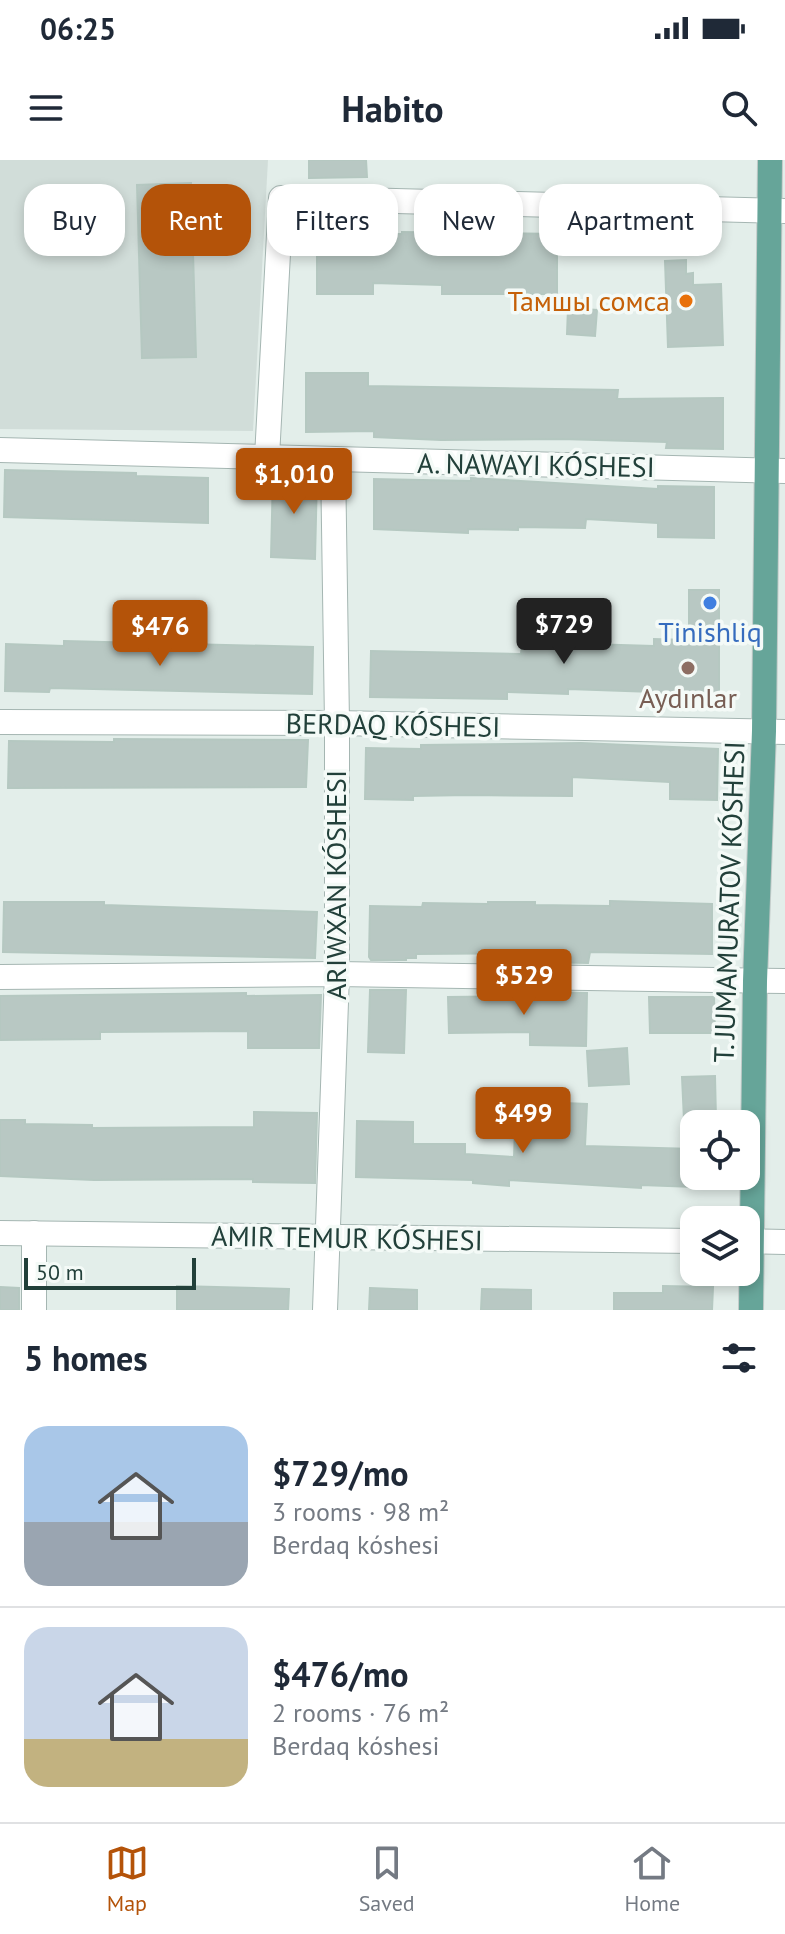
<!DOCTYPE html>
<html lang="en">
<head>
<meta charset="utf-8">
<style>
  body { margin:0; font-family:"PT Sans",sans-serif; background:#f2f2f3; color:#1f2937; height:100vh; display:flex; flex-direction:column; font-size:30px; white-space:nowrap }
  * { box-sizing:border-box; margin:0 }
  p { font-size:26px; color:#747a83 }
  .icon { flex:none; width:44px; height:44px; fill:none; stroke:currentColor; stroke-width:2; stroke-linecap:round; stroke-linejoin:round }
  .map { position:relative; height:1150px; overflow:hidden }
  .panel { display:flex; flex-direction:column; background:#fff; flex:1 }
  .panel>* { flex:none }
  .top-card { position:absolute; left:24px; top:24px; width:738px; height:72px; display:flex; gap:16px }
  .tools { position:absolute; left:680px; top:950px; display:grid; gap:16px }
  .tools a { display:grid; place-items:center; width:80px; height:80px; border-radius:16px; background:#fff; box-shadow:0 4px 12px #0003; font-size:40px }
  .scale { position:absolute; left:24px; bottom:20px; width:172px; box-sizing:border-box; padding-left:8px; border:4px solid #22403a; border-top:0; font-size:22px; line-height:28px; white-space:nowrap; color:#22403a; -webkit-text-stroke:6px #f4faf7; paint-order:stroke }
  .price { position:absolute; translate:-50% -68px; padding:0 18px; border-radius:8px; background:#b45309; color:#fff; font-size:26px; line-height:52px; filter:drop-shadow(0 2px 4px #0008) }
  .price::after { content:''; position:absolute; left:50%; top:48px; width:24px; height:18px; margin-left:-12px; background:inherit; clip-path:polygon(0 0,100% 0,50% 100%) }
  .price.on { background:#222; color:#fff }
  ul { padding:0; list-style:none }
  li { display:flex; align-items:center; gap:24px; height:200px; padding:0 24px }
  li+li { border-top:2px solid #e0e1e3 }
  li span { display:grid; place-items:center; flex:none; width:224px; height:160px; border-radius:24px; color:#555 }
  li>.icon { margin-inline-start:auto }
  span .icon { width:96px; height:96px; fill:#fffc; stroke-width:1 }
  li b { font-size:34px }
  h2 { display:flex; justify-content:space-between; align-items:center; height:96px; padding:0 24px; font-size:34px }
  .pill { padding:0 28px; border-radius:24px; background:#fff; box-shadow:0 4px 12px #0003; font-size:28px; line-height:72px }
  .pill.on { background:#b45309; color:#fff }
  .status { display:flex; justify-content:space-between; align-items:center; height:56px; padding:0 40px; background:#fff; direction:ltr }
  .status svg { height:22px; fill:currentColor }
  header { display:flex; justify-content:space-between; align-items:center; height:104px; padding:0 24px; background:#fff; font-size:36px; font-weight:800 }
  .dock { display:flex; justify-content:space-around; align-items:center; height:112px; border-top:2px solid #e0e1e3; background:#fff; font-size:22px; color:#747a83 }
  .dock a { display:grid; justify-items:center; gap:4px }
  .dock .on { color:#b45309 }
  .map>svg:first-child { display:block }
  .built { fill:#d1ddd9 }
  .building { fill:#b8c8c3; stroke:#b5c8c1; stroke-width:2 }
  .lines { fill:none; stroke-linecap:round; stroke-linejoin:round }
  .minor-casing { stroke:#a5b6b2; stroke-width:26 }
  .major-casing { stroke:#c1cac8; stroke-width:26 }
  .minor { stroke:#fff; stroke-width:24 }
  .major { stroke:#66a599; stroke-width:24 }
  .food-dot { fill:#e8710a; stroke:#f4faf7; stroke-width:3 }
  .shop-dot { fill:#3f7fe0; stroke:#f4faf7; stroke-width:3 }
  .education-dot { fill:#8d6e63; stroke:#f4faf7; stroke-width:3 }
  .labels { text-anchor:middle; stroke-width:7; stroke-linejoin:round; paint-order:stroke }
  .food-label { font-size:28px; fill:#c56008; stroke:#f4faf7; text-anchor:end }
  .street-label { font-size:28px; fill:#22403a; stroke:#f4faf7 }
  .shop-label { font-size:28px; fill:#366cbe; stroke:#f4faf7 }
  .education-label { font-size:28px; fill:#785e54; stroke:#f4faf7 }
</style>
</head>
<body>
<div class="status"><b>06:25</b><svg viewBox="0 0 49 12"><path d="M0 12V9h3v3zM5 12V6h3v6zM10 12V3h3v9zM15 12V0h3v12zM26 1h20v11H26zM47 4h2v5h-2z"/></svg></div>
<header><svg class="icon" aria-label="menu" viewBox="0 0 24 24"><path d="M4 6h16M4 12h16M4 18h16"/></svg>Habito<svg class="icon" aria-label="search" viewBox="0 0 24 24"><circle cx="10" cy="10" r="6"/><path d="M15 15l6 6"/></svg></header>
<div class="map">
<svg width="785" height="1150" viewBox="0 0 785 1150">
  <rect width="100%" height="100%" fill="#e3eeea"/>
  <polygon class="built" points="0,0 268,0 253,271 0,269"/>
  <g class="building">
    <polygon points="309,0 366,0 367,17 309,18"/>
    <polygon points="191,23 196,197 142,198 137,25"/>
    <polygon points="402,72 557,74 557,134 442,134 442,125 373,123 373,134 317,134 317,74 402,74"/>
    <polygon points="686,100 686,114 693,113 693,125 721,124 723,185 668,187 665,101"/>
    <polygon points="568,148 597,150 595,176 567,174"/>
    <polygon points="306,213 368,213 368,226 618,230 617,239 723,238 723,289 666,288 667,282 561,279 441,280 374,277 374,271 306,272"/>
    <polygon points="5,310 136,313 136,316 208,318 208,363 4,357"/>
    <polygon points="273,314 317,316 315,399 271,397"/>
    <polygon points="471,318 658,329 658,326 714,327 714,378 658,377 658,363 586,359 585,368 518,367 518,370 468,369 468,373 374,369 374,319 471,321"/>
    <polygon points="689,430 719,430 719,537 654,536 654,532 568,529 568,534 507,532 507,539 370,537 371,491 521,494 522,482 654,486 654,479 689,480"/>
    <polygon points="64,481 313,487 312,534 50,528 49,532 5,531 6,484 64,486"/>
    <polygon points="114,579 308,580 306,627 8,628 9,581 114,582"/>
    <polygon points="581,583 718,589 717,640 670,639 670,622 572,617 572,636 468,635 413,636 413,640 365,639 366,588 421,589 421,585"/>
    <polygon points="610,741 712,744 712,794 590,792 588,803 542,802 542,793 416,794 416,798 406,798 406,800 371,800 369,797 370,746 422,747 423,743 488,744 488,742 535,742 535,745 610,746"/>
    <polygon points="4,742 104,742 104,745 317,752 315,798 3,792"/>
    <polygon points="370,830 406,830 404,893 368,892"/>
    <polygon points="531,832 587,833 586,886 530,885 530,872 449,873 448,837 531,836"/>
    <polygon points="246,833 246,836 321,835 319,888 248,888 248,871 100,872 100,879 0,880 0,836"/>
    <polygon points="649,837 714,837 715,873 650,873"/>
    <polygon points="627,888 629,924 589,926 587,891"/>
    <polygon points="715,916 716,959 684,960 682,917"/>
    <polygon points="516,941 587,944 585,986 694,989 694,1027 641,1025 641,1028 509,1020 509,1026 473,1023 473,1020 356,1017 357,961 413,962 413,984 465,984 465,994 514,997"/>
    <polygon points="254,952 317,953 315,1023 253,1022 253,1019 94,1020 0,1016 0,960 25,960 25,964 92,965 92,968 254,967"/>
    <polygon points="177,1126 289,1129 288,1150 177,1150"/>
    <polygon points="663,1126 713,1127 712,1150 614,1150 614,1133 663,1133"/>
    <polygon points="0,1127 19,1128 19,1150 0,1150"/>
    <polygon points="370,1128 417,1130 417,1150 369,1150"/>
    <polygon points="482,1129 531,1130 531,1150 481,1150"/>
  </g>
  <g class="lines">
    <g class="minor-casing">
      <g id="minor">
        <polyline points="0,290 785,311"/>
        <polyline points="267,297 281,38 785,51"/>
        <polyline points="0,562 337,563 785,572"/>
        <polyline points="0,817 337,814 785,821"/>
        <polyline points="0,1073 694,1081"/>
        <polyline points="34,1073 34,1150"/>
        <polyline points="746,1081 785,1082"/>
        <polyline points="325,1150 337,814 337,563 333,300"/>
      </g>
    </g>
    <g class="major-casing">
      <polyline id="major" points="751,1150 755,821 764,571 770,0"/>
    </g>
    <use href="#minor" class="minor"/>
    <use href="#major" class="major"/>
  </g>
  <circle class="food-dot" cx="686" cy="141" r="8"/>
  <circle class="shop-dot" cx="710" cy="443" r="8"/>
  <circle class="education-dot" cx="688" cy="508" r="8"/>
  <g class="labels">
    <g class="food-label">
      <text x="670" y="151">Тамшы сомса</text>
    </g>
    <g class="street-label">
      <text transform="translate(536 305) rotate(1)" y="10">A. NAWAYI KÓSHESI</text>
      <text transform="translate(393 565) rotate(1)" y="10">BERDAQ KÓSHESI</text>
      <text transform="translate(336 725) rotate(-90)" y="10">ARIWXAN KÓSHESI</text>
      <text transform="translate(729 742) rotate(-88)" y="10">T. JUMAMURATOV KÓSHESI</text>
      <text transform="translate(347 1078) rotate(1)" y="10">AMIR TEMUR KÓSHESI</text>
    </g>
    <g class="shop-label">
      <text x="710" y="482">Tinishliq</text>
    </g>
    <g class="education-label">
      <text x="688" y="548">Aydınlar</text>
    </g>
  </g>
</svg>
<div class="tools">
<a><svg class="icon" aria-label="locate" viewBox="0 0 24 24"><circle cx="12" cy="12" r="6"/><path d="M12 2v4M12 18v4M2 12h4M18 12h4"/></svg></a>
<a><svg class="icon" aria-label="layers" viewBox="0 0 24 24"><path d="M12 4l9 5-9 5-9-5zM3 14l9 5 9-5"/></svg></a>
</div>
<div class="scale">50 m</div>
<b class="price" style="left:294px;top:356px">$1,010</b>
<b class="price on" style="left:564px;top:506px">$729</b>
<b class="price" style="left:160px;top:508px">$476</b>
<b class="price" style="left:524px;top:857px">$529</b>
<b class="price" style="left:523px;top:995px">$499</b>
<div class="top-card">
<a class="pill">Buy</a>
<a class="pill on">Rent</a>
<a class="pill">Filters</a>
<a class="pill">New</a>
<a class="pill">Apartment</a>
</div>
</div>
<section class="panel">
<h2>5 homes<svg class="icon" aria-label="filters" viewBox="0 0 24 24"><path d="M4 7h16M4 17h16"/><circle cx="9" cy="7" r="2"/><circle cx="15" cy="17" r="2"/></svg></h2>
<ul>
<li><span style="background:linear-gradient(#a9c7e8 60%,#9aa5b1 0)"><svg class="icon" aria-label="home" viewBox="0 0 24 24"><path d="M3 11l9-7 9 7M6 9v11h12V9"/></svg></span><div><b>$729/mo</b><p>3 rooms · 98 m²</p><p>Berdaq kóshesi</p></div></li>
<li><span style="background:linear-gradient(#c9d6e8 70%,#c2b280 0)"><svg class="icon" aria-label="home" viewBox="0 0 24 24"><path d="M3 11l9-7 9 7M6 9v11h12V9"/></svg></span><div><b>$476/mo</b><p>2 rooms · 76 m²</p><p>Berdaq kóshesi</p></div></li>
</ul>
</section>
<nav class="dock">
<a class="on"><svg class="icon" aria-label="map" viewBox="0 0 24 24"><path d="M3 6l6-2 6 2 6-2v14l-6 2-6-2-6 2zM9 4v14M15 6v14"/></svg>Map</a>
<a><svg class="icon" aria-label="saved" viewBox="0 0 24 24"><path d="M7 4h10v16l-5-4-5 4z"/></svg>Saved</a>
<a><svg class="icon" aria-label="home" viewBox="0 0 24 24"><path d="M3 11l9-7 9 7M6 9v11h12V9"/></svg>Home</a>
</nav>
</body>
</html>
